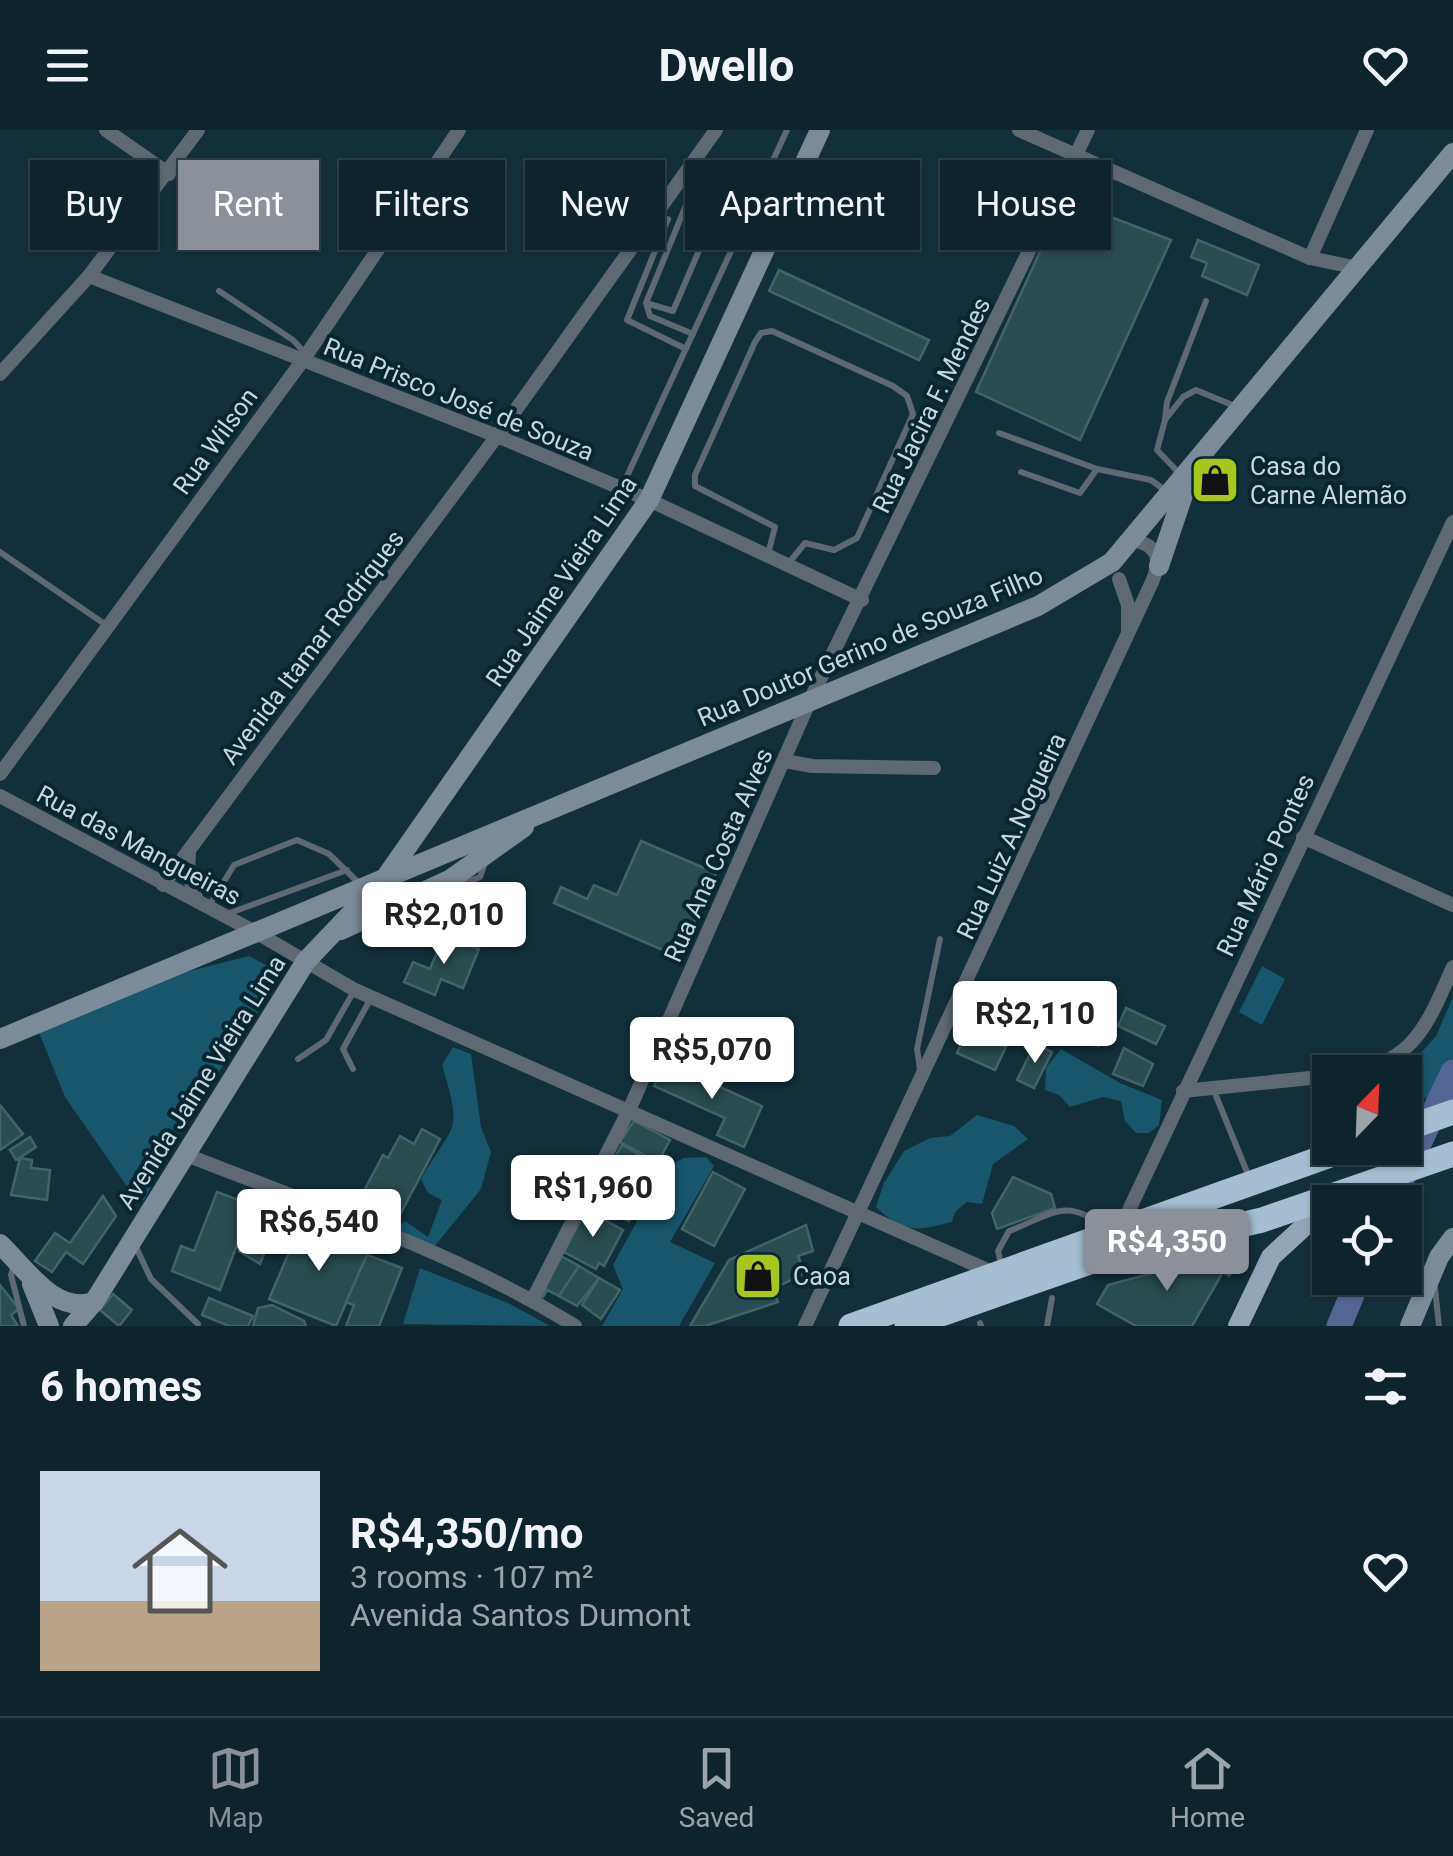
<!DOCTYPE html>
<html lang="en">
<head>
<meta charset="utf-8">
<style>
  body { margin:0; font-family:Roboto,sans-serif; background:#172c34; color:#f1f3f6; height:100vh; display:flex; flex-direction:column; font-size:38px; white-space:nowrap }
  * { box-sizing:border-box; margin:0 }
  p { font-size:32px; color:#9ba4a9 }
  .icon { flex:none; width:55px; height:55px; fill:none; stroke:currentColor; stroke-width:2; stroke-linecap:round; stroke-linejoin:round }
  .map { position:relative; height:1196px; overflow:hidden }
  .panel { display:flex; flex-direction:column; background:#0e242c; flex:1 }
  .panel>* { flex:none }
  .top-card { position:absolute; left:30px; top:30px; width:1395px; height:90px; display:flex; gap:20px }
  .needle { width:65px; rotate:23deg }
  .tools { position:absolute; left:1312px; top:925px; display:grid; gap:20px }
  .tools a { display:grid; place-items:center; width:110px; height:110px; border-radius:0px; background:#0e242c; box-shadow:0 2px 8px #0004,0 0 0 2px #2e4148; font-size:50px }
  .price { position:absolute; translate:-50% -85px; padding:0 22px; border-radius:10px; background:#fff; color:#222; font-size:32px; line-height:65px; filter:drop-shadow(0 2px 5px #0008) }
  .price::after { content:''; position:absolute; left:50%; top:60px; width:30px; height:22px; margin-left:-15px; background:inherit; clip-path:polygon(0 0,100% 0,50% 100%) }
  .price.on { background:#8c9099; color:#fff }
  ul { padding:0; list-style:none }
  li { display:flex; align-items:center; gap:30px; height:250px; padding:0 40px }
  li+li { border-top:2px solid #2e4148 }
  li span { display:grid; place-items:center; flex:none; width:280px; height:200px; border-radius:0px; color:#555 }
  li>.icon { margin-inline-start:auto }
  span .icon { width:120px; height:120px; fill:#fffc; stroke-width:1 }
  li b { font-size:42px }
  h2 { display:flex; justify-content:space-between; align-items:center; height:120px; padding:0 40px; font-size:42px }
  .tag { padding:0 35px; border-radius:0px; background:#0e242c; box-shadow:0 2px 8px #0004,0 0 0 2px #2e4148; font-size:35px; line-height:90px }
  .tag.on { background:#8c9099; color:#fff }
  header { display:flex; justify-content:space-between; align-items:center; height:130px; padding:0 40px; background:#0e242c; font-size:45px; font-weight:700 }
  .tabs { display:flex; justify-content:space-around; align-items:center; height:140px; border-top:2px solid #2e4148; background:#0e242c; font-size:28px; color:#9ba4a9 }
  .tabs a { display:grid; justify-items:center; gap:5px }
  .tabs .on { color:#8c9099 }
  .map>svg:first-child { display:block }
  .green { fill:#17566b }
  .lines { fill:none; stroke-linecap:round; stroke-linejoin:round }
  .river { stroke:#536694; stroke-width:25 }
  .building { fill:#294c4f; stroke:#416468; stroke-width:2.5 }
  .lane { stroke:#5f6972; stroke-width:6 }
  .street { stroke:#5f6972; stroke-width:14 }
  .secondary { stroke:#7c8b99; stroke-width:20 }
  .primary { stroke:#92a6b8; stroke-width:20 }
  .highway { stroke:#a5bed3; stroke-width:25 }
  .labels { text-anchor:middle; stroke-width:8; stroke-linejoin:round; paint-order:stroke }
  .street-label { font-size:25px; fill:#c7d7de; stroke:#072631 }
  .poi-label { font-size:25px; fill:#c7d7de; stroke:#072631; text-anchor:start }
</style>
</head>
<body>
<header><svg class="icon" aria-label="menu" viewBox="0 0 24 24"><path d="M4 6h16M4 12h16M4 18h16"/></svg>Dwello<svg class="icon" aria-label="heart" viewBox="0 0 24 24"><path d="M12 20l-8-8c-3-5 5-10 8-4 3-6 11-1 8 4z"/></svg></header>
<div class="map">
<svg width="1453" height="1196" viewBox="0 0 1453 1196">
  <rect width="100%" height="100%" fill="#12303b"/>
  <g class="green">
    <polygon points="249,826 273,839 275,855 178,1005 144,1070 135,1068 65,967 38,900 166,847"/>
    <polygon points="1262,836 1285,849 1262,895 1239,882"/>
    <polygon points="1453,867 1453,958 1405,975 1404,942 1436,906"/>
    <path d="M453,917l18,7 10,73 10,25 -10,37 -47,58 -35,-15 -1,-6 7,-5 23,16 14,-37 -14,-7 -7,-14c34,-58 42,-44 21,-114z"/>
    <polygon points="1061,919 1120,953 1162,970 1159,995 1149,1003 1136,1003 1125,991 1121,971 1103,967 1070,977 1059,965 1045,960 1046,938"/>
    <path d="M977,985l37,11 14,13 -35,25 -11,40 -15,-2 -12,10 -3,10c-34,8 -47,13 -76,-15l8,-24 20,-32 26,-13 20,-2z"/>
    <polygon points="706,1027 714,1036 670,1112 715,1133 679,1196 602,1196 623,1159 613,1135 666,1038 684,1028"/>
    <polygon points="420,1138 510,1174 550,1196 403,1194"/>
  </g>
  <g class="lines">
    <g class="river">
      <polyline points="1391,1072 1453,942"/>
      <polyline points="1339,1196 1359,1148"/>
    </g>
  </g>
  <g class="building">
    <polygon points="822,50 869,72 858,97 810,75"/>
    <polygon points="1064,69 1171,110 1080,310 976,262"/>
    <polygon points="1198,110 1259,135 1247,165 1202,146 1207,133 1191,127"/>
    <polygon points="779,140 929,210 919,230 769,161"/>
    <polygon points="641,711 716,743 679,827 554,773 561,757 587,769 594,755 617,765"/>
    <polygon points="444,805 479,819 463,858 441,849 435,865 404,852 413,832 430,839"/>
    <polygon points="1126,878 1165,896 1156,914 1118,896"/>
    <polygon points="1083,887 1108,898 1099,916 1072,910"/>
    <polygon points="967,900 1006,917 995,940 957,923"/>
    <polygon points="1035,914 1052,922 1034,958 1017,950"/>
    <polygon points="1124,918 1153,934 1143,956 1113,944"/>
    <polygon points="666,932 762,976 744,1017 717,1005 725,988 654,956"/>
    <polygon points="0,975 23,1004 0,1020"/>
    <polygon points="634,991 670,1010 658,1032 620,1012"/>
    <polygon points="422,999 440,1009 394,1096 356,1076 383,1025 388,1028 400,1006 414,1014"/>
    <polygon points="30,1007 36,1017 16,1030 10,1020"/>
    <polygon points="622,1015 661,1037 649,1058 608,1040"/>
    <polygon points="20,1028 32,1030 31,1038 50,1040 47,1070 11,1065"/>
    <polygon points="605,1042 643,1062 629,1091 590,1072"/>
    <polygon points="713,1042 745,1059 714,1116 682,1099"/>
    <polygon points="1013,1047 1051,1064 1055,1078 997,1099 992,1083"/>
    <polygon points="217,1062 252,1075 220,1160 172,1141 181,1116 194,1121"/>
    <polygon points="103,1066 116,1086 83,1134 66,1122 52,1142 35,1131 55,1103 70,1113"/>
    <polygon points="586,1080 623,1100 604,1136 599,1133 596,1139 564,1122"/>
    <polygon points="303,1090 369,1120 336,1196 269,1169"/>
    <polygon points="806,1095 813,1121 798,1126 805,1143 773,1159 778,1172 705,1196 690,1196 729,1130"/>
    <polygon points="247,1103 269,1112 260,1134 239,1121"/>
    <polygon points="1223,1124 1237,1132 1229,1146 1223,1142 1192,1196 1136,1196 1097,1174 1108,1155"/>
    <polygon points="367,1125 402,1138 379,1196 346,1196 354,1175 346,1172"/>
    <polygon points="559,1125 579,1136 559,1166 547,1160 543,1167 538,1164"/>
    <polygon points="579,1136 599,1148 577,1176 559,1166"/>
    <polygon points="599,1148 620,1160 601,1189 582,1175"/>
    <polygon points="0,1155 19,1179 11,1185 18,1196 0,1196"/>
    <polygon points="113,1164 132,1180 119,1196 100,1180"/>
    <polygon points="209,1168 253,1186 248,1196 229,1196 202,1185"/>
    <polygon points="272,1175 304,1191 306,1196 253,1196 258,1178"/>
  </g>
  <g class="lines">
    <g class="lane">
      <polyline points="668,89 627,190 686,219"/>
      <polyline points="219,161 293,210 306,224"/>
      <polyline points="1206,171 1167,272 1165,290 1183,267 1196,260 1237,277"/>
      <polyline points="646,173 673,181 719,74 691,63 646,173 650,186 693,204"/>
      <polyline points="1165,290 1157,320 1179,343"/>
      <polyline points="999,303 1097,339 1151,350 1166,361"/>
      <polyline points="1021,342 1080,363 1097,339"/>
      <polyline points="622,357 787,0"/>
      <polyline points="0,422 106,495"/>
      <polyline points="768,424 775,397 695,356 695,345 755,212 761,203 772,201 893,256 907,266 913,284 857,408 834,420 805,413 788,434"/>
      <polyline points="448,759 480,747 486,730"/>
      <polyline points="209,776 234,735 297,710 329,724 362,756"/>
      <polyline points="227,784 347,740"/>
      <polyline points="298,929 326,910 354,861"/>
      <polyline points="353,939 343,919 371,868"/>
      <polyline points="920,939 917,919 940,809"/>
      <polyline points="1214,961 1249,1047"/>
      <polyline points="135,1115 151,1149 198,1194"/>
      <polyline points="14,1135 11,1145 24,1196"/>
      <path d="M1002,1138l-4,-17 11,-20c43,-16 56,-35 96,-3"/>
      <polyline points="1435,1158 1439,1196"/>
      <polyline points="980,1193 981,1196"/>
      <polyline points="1047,1196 1052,1168"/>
    </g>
    <g class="street">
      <polyline points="106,0 169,44"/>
      <polyline points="1019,0 1310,128 1358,138"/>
      <polyline points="1310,128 1367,0"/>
      <polyline points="89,146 497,306 649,370 862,470"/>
      <polyline points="0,244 89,146 198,0"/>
      <polyline points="1119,449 1128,475 1128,501"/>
      <polyline points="785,631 812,636 934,638"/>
      <polyline points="0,644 303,230 459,0"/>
      <polyline points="0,666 257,803 355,860 994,1143"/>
      <polyline points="1303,707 1453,775"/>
      <polyline points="189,720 188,743 197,771"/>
      <polyline points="163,755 497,306 716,0"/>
      <path d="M1356,942c61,-14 73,-52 97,-105"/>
      <polyline points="1183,961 1330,946"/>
      <path d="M184,1024c131,52 271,97 391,172"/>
      <polyline points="1121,1097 1453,392"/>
      <polyline points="533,1169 630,978 811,568 1088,0"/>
      <path d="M805,1196l347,-744c10,-24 6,-37 -20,-42"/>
    </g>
    <g class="secondary">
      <polyline points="1159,436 1187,353"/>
      <polyline points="341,800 451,749 524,697"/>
      <polyline points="0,909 1038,476 1112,432 1453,23"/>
      <path d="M0,1114c26,25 55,71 94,58"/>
      <polyline points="32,1154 49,1196"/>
      <polyline points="73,1196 94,1172 306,831 386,747 649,370 820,0"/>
      <polyline points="1410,1196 1439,1127 1453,1108"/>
    </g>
    <polyline class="primary" points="1238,1196 1271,1127 1335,1068"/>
    <g class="highway">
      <polyline points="1405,999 1453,982"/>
      <polyline points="851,1196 1350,1018"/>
      <polyline points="907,1196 1104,1127 1262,1090 1453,1024"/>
    </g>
  </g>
  <defs>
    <g id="shop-square" transform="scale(2.5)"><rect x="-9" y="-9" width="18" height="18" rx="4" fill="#a8c71c" stroke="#072631"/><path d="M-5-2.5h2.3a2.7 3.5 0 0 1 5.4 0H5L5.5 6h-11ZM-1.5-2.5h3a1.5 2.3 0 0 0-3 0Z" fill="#111"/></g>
  </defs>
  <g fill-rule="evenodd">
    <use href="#shop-square" x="1215" y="350"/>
    <use href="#shop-square" x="758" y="1146"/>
  </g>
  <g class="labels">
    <g class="street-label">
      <text transform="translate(459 269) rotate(22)" y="9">Rua Prisco José de Souza</text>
      <text transform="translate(931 275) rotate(-64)" y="9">Rua Jacira F. Mendes</text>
      <text transform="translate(215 311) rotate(-54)" y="9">Rua Wilson</text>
      <text transform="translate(561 451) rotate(-56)" y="9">Rua Jaime Vieira Lima</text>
      <text transform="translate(870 516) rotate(-23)" y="9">Rua Doutor Gerino de Souza Filho</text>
      <text transform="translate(312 517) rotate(-53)" y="9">Avenida Itamar Rodriques</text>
      <text transform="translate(1011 706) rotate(-65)" y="9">Rua Luiz A.Nogueira</text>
      <text transform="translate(139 715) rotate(28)" y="9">Rua das Mangueiras</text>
      <text transform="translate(718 725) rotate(-66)" y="9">Rua Ana Costa Alves</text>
      <text transform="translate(1265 735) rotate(-65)" y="9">Rua Mário Pontes</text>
      <text transform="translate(201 952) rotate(-58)" y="9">Avenida Jaime Vieira Lima</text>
    </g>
    <g class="poi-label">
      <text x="1250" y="345">Casa do<tspan x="1250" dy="29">Carne Alemão</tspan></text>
      <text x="793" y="1155">Caoa</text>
    </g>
  </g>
</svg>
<div class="tools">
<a><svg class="needle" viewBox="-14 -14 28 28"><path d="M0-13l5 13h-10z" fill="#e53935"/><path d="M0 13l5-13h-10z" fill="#9ba4a9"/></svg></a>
<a><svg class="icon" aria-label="locate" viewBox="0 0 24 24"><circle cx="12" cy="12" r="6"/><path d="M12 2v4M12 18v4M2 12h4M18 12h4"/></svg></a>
</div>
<b class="price" style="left:444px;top:837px">R$2,010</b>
<b class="price" style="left:1035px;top:936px">R$2,110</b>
<b class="price" style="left:712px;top:972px">R$5,070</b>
<b class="price" style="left:593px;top:1110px">R$1,960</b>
<b class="price" style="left:319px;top:1144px">R$6,540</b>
<b class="price on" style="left:1167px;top:1164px">R$4,350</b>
<div class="top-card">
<a class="tag">Buy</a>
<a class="tag on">Rent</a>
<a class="tag">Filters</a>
<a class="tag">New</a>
<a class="tag">Apartment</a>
<a class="tag">House</a>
</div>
</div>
<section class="panel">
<h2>6 homes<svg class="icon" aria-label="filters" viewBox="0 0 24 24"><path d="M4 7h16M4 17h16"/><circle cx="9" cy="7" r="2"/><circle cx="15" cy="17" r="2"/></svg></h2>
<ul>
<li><span style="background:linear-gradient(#c9d6e8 65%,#b9a48a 0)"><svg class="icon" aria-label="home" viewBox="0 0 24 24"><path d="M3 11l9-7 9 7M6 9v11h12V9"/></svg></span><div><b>R$4,350/mo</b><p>3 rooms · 107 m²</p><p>Avenida Santos Dumont</p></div><svg class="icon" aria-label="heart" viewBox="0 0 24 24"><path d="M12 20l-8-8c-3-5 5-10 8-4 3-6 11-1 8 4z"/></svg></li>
</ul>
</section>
<nav class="tabs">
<a class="on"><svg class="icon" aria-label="map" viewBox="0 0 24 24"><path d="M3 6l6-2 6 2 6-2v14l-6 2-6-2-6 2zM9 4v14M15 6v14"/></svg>Map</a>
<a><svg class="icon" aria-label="saved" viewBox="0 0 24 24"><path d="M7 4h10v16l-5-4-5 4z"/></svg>Saved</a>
<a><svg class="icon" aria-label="home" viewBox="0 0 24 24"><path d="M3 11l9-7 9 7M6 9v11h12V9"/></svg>Home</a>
</nav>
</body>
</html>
